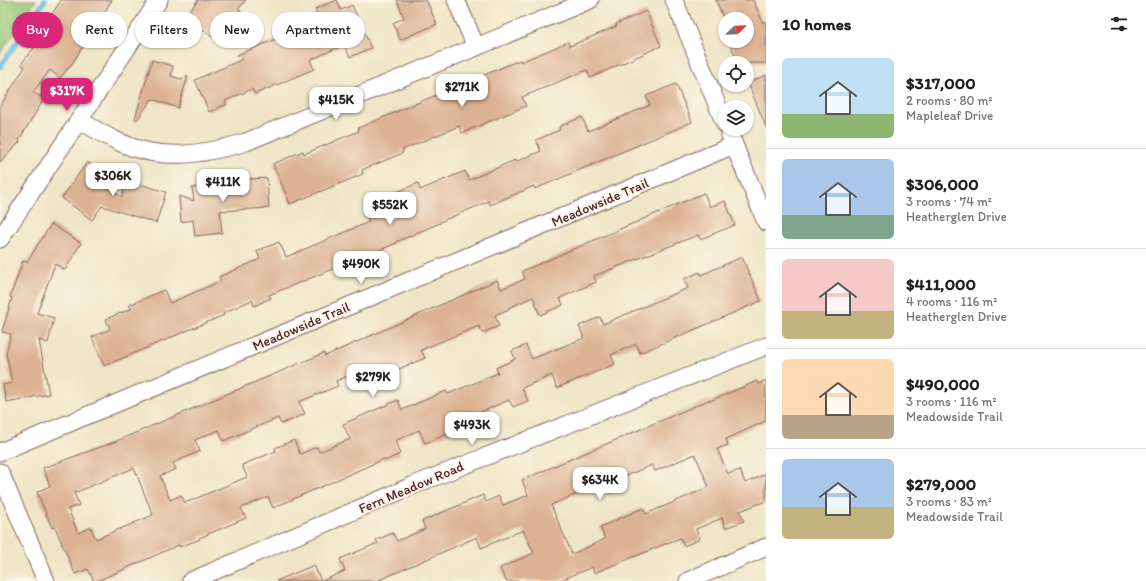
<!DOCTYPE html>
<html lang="en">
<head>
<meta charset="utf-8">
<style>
  body { margin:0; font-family:Itim,sans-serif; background:#f2f2f2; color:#202124; height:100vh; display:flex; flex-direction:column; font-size:15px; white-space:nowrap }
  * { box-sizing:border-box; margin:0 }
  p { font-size:13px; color:#757577 }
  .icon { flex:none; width:22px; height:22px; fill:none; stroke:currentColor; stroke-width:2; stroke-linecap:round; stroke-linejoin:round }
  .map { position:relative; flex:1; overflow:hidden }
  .details { display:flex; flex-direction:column; background:#fff; width:380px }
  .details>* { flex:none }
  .guide { position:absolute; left:12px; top:12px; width:380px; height:36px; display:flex; gap:8px }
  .needle { width:26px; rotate:67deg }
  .controls { position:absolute; left:718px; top:12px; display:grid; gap:8px }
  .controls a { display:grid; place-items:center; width:36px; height:36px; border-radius:50%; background:#fff; box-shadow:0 1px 3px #0004; font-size:20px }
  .price { position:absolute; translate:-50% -34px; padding:0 9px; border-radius:8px; background:#fff; color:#222; font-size:13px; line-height:26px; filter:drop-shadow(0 1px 2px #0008) }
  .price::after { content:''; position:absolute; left:50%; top:24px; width:12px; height:9px; margin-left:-6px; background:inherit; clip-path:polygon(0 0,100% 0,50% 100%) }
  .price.active { background:#db2777; color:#fff }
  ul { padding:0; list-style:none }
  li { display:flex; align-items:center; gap:12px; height:100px; padding:0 16px }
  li+li { border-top:1px solid #e0e0e0 }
  li span { display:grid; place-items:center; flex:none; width:112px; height:80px; border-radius:6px; color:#555 }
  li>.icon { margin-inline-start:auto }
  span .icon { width:48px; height:48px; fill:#fffc; stroke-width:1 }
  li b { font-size:17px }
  h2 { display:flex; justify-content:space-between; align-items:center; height:48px; padding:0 16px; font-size:17px }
  .chip { padding:0 14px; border-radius:18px; background:#fff; box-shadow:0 1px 3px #0004; font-size:14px; line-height:36px }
  .chip.active { background:#db2777; color:#fff }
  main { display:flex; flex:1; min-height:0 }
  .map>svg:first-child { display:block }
  .green { fill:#95c879; stroke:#707452 }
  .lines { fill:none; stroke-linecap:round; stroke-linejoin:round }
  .stream { stroke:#61c0e0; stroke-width:5 }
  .building { fill:#dbb293; fill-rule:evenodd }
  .minor-casing { stroke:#846461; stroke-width:19 }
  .minor { stroke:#fff; stroke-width:17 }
  .labels { text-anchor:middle; stroke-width:4; stroke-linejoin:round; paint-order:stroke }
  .street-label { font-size:14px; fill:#4a1f2b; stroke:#fcf5e5 }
</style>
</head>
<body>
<main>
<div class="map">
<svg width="766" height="581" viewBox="0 0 766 581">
  <rect width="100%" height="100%" fill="#fcf5e5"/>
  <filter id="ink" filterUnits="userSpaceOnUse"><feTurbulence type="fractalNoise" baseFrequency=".025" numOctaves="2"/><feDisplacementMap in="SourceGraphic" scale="8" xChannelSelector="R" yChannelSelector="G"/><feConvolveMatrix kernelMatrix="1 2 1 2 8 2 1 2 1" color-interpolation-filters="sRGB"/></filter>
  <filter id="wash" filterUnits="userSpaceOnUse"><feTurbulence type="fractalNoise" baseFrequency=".012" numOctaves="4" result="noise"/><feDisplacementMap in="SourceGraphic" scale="16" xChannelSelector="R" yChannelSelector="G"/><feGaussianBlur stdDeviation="0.9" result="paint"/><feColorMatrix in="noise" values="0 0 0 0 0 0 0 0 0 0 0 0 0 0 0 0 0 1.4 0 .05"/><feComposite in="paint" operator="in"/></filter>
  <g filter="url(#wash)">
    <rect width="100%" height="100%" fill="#efe5c6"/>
    <polygon class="green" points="0,0 36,0 0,54"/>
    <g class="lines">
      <polyline class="stream" points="0,67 45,0"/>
    </g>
    <g id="blocks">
      <g class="building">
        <polygon points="61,0 112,0 73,62 60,78 50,70 33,92 44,99 19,140 20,142 0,162 0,106 25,67 21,64 50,28 45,25"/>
        <polygon points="198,0 246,0 238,9 241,11 218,41 185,18"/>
        <polygon points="337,0 341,10 352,5 371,48 350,57 344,45 310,60 314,69 255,94 252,89 225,101 227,104 209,112 195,80 243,59 237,55 298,30 295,24 317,14 315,9"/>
        <polygon points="397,0 426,0 437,24 400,40 393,23 404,18"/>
        <polygon points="716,0 753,0 763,23 766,21 766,63 738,63 729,41 747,41 747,19 725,19 725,22"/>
        <polygon points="646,11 661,46 590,78 587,70 522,97 526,106 462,133 459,126 402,150 403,153 362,170 363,174 290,204 273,164 303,151 304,154 359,131 358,128 520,60 521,62 568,42 570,46 617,26 616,24"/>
        <polygon points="152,60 173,66 171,76 181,79 188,76 178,108 152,99 137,120 135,119"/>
        <polygon points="766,75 766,127 748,83"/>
        <polygon points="676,84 692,122 535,189 534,186 490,205 489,201 440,222 440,223 396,242 397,243 269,295 271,298 254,306 252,300 223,313 224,315 104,366 92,337 110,329 106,319 131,309 129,305 164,290 170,303 221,281 219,277 260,259 257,251 279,242 286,257 369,222 365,212 388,202 386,197 418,183 420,190 465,171 469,180 515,160 515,162 541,151 536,140 560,130 559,127 582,117 588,131 650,105 646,96"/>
        <polygon points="87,162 100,171 95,178 122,197 127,180 166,192 156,223 102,206 92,220 62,198"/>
        <polygon points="267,178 269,208 220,211 222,233 195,236 193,220 181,222 179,196 194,201 192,188 229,184 229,180"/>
        <path d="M704,193l6,14 15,-6 10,24 -35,14 -2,-4 -104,41 2,6 -36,16 3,7 -23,10 -7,-18 -25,11 1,1 -14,6 4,11 -17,7 -3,-7 -58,24 4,8 -36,15 1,4 -23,10 -7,-16 -24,10 2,5 -39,16 6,12 -24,10 -3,-6 -55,23 -4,-11 -24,10 5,11 -27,12 3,6 -16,7 10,24 11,-5 4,8 62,-26 -5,-12 34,-14 -1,-3 19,-8 6,14 17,-7 2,5 31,-13 -7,-15 55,-24 4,10 44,-19 2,3 50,-21 -2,-5 19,-9 -3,-8 14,-6 6,14 52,-21 -5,-12 21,-9 3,7 85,-36 -4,-9 16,-7 1,3 41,-18 19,44 -121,52 -4,-9 -25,11 4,9 -58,24 -5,-13 -30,13 6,13 -15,6 -4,-7 -28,12 3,7 -59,24 -6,-13 -24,11 5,13 -15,7 -1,-2 -111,49 -5,-11 -27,11 5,10 -47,20 1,1 -20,8 -1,-2 -82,36h-3l-6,-12 -13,5 -20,-47 -3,1 -15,-36 13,-6 -7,-18 71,-26 210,-89 1,3 172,-76 4,9 24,-10 -3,-8zM134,468l19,47 -57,24 -5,-12 -13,6 -10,-24 11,-4 -5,-12z"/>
        <polygon points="51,224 81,243 65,270 55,264 37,313 54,318 48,343 39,340 49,394 6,402 3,385 12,383 6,353 11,334 2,332 12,298 10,297 23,261 27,262"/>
        <path d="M766,380v41l-40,18 2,6 -11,4 11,25 12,-4 5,13 21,-9v27l-26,10 4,10 -19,7 -3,-10 -26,11 4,10 -16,7 -4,-8 -86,35 -2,-6 -33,14h-53l-6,-13 34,-15 -11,-23 -42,18 -4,-11 -100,44h-55l23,-10 -5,-12 38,-16 -2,-3 17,-7 4,8 28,-12 -3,-8 61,-26 3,7 13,-6 4,9 25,-10 -6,-15 187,-80 1,1 47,-20 1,3zM695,454l14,33 -63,27 -3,-6 -43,19 5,12 -33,15 -21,-49 54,-23 5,11 17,-7 -4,-9 29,-12 3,6z"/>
        <polygon points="314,565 321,581 276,581"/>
      </g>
    </g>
  </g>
  <g filter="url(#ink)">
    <use href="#blocks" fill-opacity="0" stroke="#846461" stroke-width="1"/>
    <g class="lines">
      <g class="minor-casing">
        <g id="minor">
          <polyline points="456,0 476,47"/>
          <polyline points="674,0 725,124"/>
          <path d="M79,120c12,7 25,15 38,21 43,21 85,14 129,1l344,-142"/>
          <polyline points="730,135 766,222"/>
          <polyline points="0,239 159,0"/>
          <polyline points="0,452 734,145"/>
          <polyline points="0,472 46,581"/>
          <polyline points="191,581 414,485 766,346"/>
          <polyline points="688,581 766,547"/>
        </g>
      </g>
      <use href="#minor" class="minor"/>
    </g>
  </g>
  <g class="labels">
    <g class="street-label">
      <text transform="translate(600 202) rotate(-23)" y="5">Meadowside Trail</text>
      <text transform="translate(301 326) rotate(-23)" y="5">Meadowside Trail</text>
      <text transform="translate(411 487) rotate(-23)" y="5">Fern Meadow Road</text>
    </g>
  </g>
</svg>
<div class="controls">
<a><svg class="needle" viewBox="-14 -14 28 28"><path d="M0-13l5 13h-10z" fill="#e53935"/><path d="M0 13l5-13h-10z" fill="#757577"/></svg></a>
<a><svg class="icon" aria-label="locate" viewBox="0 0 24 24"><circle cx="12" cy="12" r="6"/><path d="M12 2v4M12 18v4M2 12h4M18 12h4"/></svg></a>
<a><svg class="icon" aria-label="layers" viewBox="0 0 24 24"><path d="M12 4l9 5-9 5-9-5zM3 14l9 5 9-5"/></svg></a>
</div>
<b class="price" style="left:462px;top:108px">$271K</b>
<b class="price active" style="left:67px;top:112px">$317K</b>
<b class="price" style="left:336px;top:121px">$415K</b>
<b class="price" style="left:113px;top:197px">$306K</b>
<b class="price" style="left:223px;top:203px">$411K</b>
<b class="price" style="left:390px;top:226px">$552K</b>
<b class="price" style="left:361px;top:285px">$490K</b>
<b class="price" style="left:373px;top:398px">$279K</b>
<b class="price" style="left:472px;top:446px">$493K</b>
<b class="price" style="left:600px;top:501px">$634K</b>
<div class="guide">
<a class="chip active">Buy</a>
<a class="chip">Rent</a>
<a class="chip">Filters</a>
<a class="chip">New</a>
<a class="chip">Apartment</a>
</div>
</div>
<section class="details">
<h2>10 homes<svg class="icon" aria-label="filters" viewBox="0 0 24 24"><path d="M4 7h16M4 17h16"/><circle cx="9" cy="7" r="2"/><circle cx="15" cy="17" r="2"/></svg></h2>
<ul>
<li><span style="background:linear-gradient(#bfe0f5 70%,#8fb573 0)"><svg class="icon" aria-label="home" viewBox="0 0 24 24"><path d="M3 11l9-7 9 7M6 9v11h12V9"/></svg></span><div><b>$317,000</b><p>2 rooms · 80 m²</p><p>Mapleleaf Drive</p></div></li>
<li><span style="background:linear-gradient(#a9c7e8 70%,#7fa58c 0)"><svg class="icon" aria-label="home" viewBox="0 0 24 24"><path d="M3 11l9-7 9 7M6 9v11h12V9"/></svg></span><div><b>$306,000</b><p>3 rooms · 74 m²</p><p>Heatherglen Drive</p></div></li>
<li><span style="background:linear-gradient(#f6c9c9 65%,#c2b280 0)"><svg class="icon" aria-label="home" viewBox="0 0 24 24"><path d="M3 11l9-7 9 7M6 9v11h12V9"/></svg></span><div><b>$411,000</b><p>4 rooms · 116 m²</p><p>Heatherglen Drive</p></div></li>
<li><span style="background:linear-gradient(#ffd9b3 70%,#b9a48a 0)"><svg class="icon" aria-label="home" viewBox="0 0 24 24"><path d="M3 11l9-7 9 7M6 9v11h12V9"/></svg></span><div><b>$490,000</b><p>3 rooms · 116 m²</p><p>Meadowside Trail</p></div></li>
<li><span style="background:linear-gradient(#a9c7e8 60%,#c2b280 0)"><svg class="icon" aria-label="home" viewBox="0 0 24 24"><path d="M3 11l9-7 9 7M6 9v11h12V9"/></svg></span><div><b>$279,000</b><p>3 rooms · 83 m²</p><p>Meadowside Trail</p></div></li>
</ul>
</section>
</main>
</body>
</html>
